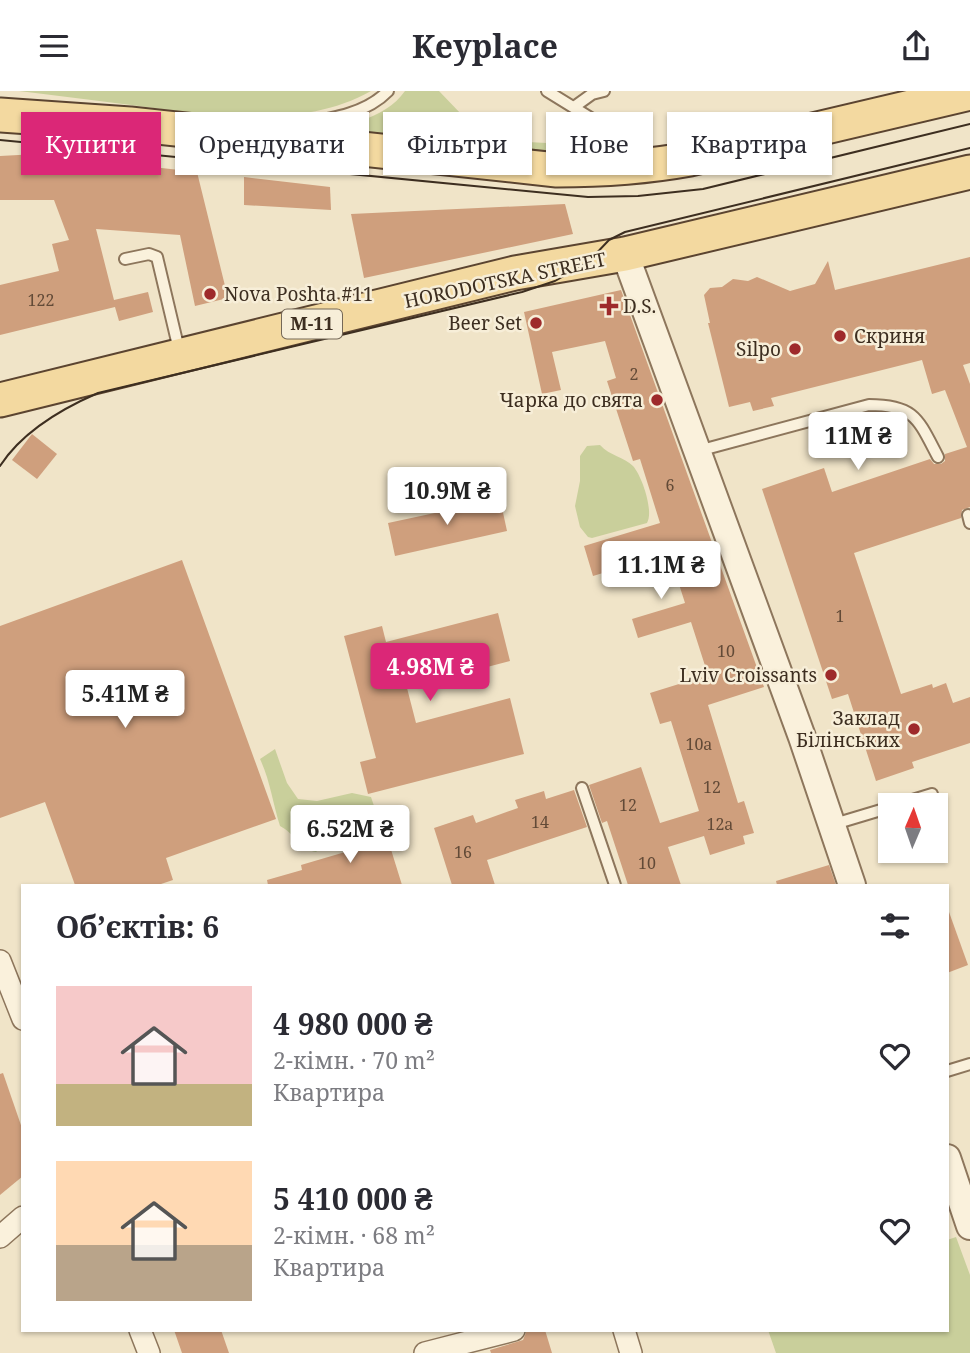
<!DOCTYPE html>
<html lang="uk">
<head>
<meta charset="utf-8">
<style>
  body { margin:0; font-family:"Noto Serif",serif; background:#f7f7f7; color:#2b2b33; height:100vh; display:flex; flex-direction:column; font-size:26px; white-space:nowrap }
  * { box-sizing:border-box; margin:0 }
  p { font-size:23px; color:#7c7c81 }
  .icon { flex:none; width:38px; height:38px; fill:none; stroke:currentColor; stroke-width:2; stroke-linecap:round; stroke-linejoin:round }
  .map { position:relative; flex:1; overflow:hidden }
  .details { position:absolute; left:21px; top:793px; width:928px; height:448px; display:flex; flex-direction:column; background:#fff; border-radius:0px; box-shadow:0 2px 5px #0004 }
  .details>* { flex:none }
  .hud { position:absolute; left:21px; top:21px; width:929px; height:63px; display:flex; gap:14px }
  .needle { width:46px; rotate:2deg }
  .controls { position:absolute; left:878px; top:702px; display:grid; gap:14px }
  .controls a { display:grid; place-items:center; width:70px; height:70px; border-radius:0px; background:#fff; box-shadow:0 2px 5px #0004; font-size:35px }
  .price { position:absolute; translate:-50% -60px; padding:0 16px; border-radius:7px; background:#fff; color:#222; font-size:23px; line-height:46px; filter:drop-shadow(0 2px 4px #0008) }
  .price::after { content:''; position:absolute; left:50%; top:42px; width:21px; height:16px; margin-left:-10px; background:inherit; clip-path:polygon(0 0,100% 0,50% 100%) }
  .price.selected { background:#db2777; color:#fff }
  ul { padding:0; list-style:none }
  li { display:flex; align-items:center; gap:21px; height:175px; padding:0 35px }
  li span { display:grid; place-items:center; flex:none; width:196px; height:140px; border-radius:0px; color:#555 }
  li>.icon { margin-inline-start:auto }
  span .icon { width:84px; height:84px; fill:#fffc; stroke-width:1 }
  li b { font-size:30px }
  h2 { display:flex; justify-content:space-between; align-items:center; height:84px; padding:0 35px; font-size:30px }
  .tag { padding:0 24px; border-radius:0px; background:#fff; box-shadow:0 2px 5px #0004; font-size:24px; line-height:63px }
  .tag.selected { background:#db2777; color:#fff }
  header { display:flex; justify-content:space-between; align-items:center; height:91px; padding:0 35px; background:#fff; font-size:32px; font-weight:700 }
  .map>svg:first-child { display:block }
  .green { fill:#c9cf9b }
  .building { fill:#cf9f7d }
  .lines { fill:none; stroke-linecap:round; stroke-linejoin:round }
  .service-casing { stroke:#8d765c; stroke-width:14 }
  .minor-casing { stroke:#8d765c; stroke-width:24 }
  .tertiary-casing { stroke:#8d765c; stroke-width:30 }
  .primary-casing { stroke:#5b4430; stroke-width:37 }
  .service { stroke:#faf1dc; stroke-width:10 }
  .minor { stroke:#faf1dc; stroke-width:21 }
  .tertiary { stroke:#faf1dc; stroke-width:26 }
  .primary { stroke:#f3d9a0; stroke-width:33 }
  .tram { stroke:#3d2e20; stroke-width:2 }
  .poi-dot { fill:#9e2a2b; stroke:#f7eed8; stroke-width:2.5 }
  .labels { text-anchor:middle; stroke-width:5; stroke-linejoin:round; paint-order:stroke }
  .number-label { font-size:16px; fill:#624a37 }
  .shield { fill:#f7eed8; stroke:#756857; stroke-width:2 }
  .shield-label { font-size:18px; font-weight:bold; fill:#3d2e20 }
  .street-label { font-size:19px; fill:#3d2e20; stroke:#f7eed8 }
  .poi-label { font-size:19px; fill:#3d2e20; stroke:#f7eed8; text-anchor:end }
</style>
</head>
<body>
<header><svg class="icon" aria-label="menu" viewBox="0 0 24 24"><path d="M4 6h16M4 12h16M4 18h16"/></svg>Keyplace<svg class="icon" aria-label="share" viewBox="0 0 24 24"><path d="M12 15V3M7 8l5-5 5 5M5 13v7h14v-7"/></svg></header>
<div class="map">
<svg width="970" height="1262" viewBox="0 0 970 1262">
  <rect width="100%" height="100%" fill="#f0e4c8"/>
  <g class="green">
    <path d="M19,0h352c-71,40 -163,24 -240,14 -37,-5 -74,-9 -112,-14z"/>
    <path d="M405,0h34l47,49 119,6 -9,14 -289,-24c33,-10 77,-15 98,-45z"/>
    <path d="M600,354c10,11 24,12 33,21 9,10 21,45 14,57l-55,15 -4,-1 -8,-10 -5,-21 5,-25v-25l7,-10z"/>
    <path d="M275,658l12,34 11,16 19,2 35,-8 19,4 6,18 -16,15c-29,-6 -26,7 -45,22 -15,-2 -22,-19 -36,-26 -7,-22 -10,-46 -20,-67z"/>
    <polygon points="956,1146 970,1184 970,1262 776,1262 768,1239 947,1239 947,1149"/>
  </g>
  <g class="building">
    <polygon points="37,63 197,81 228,207 195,215 180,144 96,138 114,209 148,201 153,221 119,230 115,216 0,244 0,194 59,180 52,153 69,149 54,109 0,109 0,65"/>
    <polygon points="244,86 330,96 331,119 244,114"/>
    <polygon points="565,113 573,143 364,187 351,123"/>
    <polygon points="970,166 970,272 963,274 970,293 970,416 962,419 961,427 854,462 901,603 932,593 933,597 946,592 953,612 970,606 970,652 912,671 914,677 876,690 848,603 832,608 762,398 824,377 832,401 930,368 934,373 941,373 945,370 945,363 967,356 945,299 932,303 922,269 771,307 774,315 753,320 750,311 729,316 708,232 710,232 704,204 710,197 722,196 733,188 748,190 757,186 790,200 815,193 828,170 835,199"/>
    <polygon points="621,199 764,596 708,614 738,712 744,710 754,742 743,745 745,753 710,764 704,745 668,756 681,794 628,794 607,730 602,732 589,694 641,676 660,732 699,720 671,630 660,633 650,602 708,584 691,531 638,547 632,528 685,512 669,462 593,485 584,455 660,432 640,368 633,370 607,290 616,287 605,250 552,261 561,299 542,303 524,221"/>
    <polygon points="32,343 57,363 37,388 12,369"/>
    <polygon points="500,408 507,440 395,465 388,432"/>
    <polygon points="182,469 276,728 166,767 173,789 158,794 75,794 45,711 0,727 0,535"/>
    <polygon points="498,522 510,570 407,597 416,632 510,607 524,663 368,703 360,671 376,667 344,545 382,535 386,551"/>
    <polygon points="574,699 587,736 487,769 495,794 452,794 434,737 473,724 476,732 518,717 515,709 544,700 546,708"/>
    <polygon points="384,736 402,794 268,794 267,789 302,779 301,774 352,759 348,747"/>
    <polygon points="829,774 836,794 777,794 776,790"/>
    <polygon points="947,821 949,821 968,874 947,882"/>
    <polygon points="3,982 23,1040 23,1085 0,1104 0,983"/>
    <polygon points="174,1239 221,1239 229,1262 182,1262"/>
    <polygon points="527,1239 545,1239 552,1262 491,1262 490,1259 523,1249"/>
  </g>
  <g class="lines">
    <g class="service-casing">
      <g id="service">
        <polyline points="547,0 615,42 640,69"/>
        <polyline points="574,16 592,3 604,0"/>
        <path d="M283,36c35,-7 79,-9 105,-36"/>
        <polyline points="125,168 149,163 157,166 180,263"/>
        <path d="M698,360l171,-46c46,0 49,14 69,52"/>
        <polyline points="968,424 970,432"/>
        <polyline points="582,697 615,794"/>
        <polyline points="896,714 932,703"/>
        <polyline points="831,734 891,716"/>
        <polyline points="947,980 970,973"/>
      </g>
    </g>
    <g class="minor-casing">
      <g id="minor">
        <polyline points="0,870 23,928"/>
        <polyline points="0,1146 23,1126"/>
        <polyline points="140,1239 149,1262"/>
        <polyline points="624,1239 631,1262"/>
        <polyline points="425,1262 514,1239"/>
      </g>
    </g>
    <g class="tertiary-casing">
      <g id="tertiary">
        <polyline points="625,163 802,646 852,794"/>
        <polyline points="947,1067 970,1135"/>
      </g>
    </g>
    <g class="primary-casing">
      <g id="primary">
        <path d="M0,24l130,9 427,46c45,0 89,-3 133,-11l280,-66"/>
        <polyline points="0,309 515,182 625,163 970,81"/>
      </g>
    </g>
    <use href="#service" class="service"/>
    <use href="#minor" class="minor"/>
    <use href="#tertiary" class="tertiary"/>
    <use href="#primary" class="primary"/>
    <g class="tram">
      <polyline points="0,49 588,106 638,105 703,98 970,33"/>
      <path d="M0,375c22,-34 61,-57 98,-73l424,-101 33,-11 23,-13 12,-8 19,-20 16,-8 345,-84"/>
    </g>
  </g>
  <g class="poi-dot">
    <circle cx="210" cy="203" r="7"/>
    <path d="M605.5 204.5h7v7h7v7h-7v7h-7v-7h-7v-7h7z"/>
    <circle cx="536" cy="232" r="7"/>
    <circle cx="840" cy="245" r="7"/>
    <circle cx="795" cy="258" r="7"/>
    <circle cx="657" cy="309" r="7"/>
    <circle cx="831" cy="584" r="7"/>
    <circle cx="914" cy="638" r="7"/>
  </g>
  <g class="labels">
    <g class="number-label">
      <text x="41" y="215">122</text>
      <text x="634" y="289">2</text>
      <text x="670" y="400">6</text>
      <text x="840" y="531">1</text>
      <text x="726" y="566">10</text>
      <text x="699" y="659">10а</text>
      <text x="712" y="702">12</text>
      <text x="628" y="720">12</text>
      <text x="540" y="737">14</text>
      <text x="720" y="739">12а</text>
      <text x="463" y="767">16</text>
      <text x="647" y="778">10</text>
    </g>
    <rect class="shield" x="282" y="218.5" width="60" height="29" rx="5"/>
    <g class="shield-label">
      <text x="312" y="239">М-11</text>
    </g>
    <g class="street-label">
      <text transform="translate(505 189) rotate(-12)" y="7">HORODOTSKA STREET</text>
    </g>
    <g class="poi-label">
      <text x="224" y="210" text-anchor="start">Nova Poshta #11</text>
      <text x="623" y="222" text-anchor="start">D.S.</text>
      <text x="522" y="239">Beer Set</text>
      <text x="854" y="252" text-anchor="start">Скриня</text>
      <text x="781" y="265">Silpo</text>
      <text x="643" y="316">Чарка до свята</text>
      <text x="817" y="591">Lviv Croissants</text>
      <text x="900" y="634">Заклад<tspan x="900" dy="22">Білінських</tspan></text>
    </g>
  </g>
</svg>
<div class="controls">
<a><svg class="needle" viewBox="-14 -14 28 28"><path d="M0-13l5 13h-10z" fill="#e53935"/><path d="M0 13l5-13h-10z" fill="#7c7c81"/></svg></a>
</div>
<b class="price" style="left:858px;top:381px">11M ₴</b>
<b class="price" style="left:447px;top:436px">10.9M ₴</b>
<b class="price" style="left:661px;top:510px">11.1M ₴</b>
<b class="price selected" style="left:430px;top:612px">4.98M ₴</b>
<b class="price" style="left:125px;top:639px">5.41M ₴</b>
<b class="price" style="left:350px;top:774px">6.52M ₴</b>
<div class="hud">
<a class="tag selected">Купити</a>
<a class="tag">Орендувати</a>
<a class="tag">Фільтри</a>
<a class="tag">Нове</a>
<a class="tag">Квартира</a>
</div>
<section class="details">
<h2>Об’єктів: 6<svg class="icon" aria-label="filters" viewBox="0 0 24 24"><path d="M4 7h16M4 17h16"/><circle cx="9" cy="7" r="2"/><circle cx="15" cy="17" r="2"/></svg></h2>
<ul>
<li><span style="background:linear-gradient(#f6c9c9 70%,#c2b280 0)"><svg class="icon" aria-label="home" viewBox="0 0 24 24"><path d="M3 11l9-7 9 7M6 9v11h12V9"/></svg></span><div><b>4 980 000 ₴</b><p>2-кімн. · 70 m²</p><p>Квартира</p></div><svg class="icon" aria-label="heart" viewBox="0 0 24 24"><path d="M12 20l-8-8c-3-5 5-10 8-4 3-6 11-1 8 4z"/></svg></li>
<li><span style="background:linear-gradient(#ffd9b3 60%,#b9a48a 0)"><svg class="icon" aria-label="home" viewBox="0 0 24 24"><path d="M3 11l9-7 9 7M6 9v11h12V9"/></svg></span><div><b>5 410 000 ₴</b><p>2-кімн. · 68 m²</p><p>Квартира</p></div><svg class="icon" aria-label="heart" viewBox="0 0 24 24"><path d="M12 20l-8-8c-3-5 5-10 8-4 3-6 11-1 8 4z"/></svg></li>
</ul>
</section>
</div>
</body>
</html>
